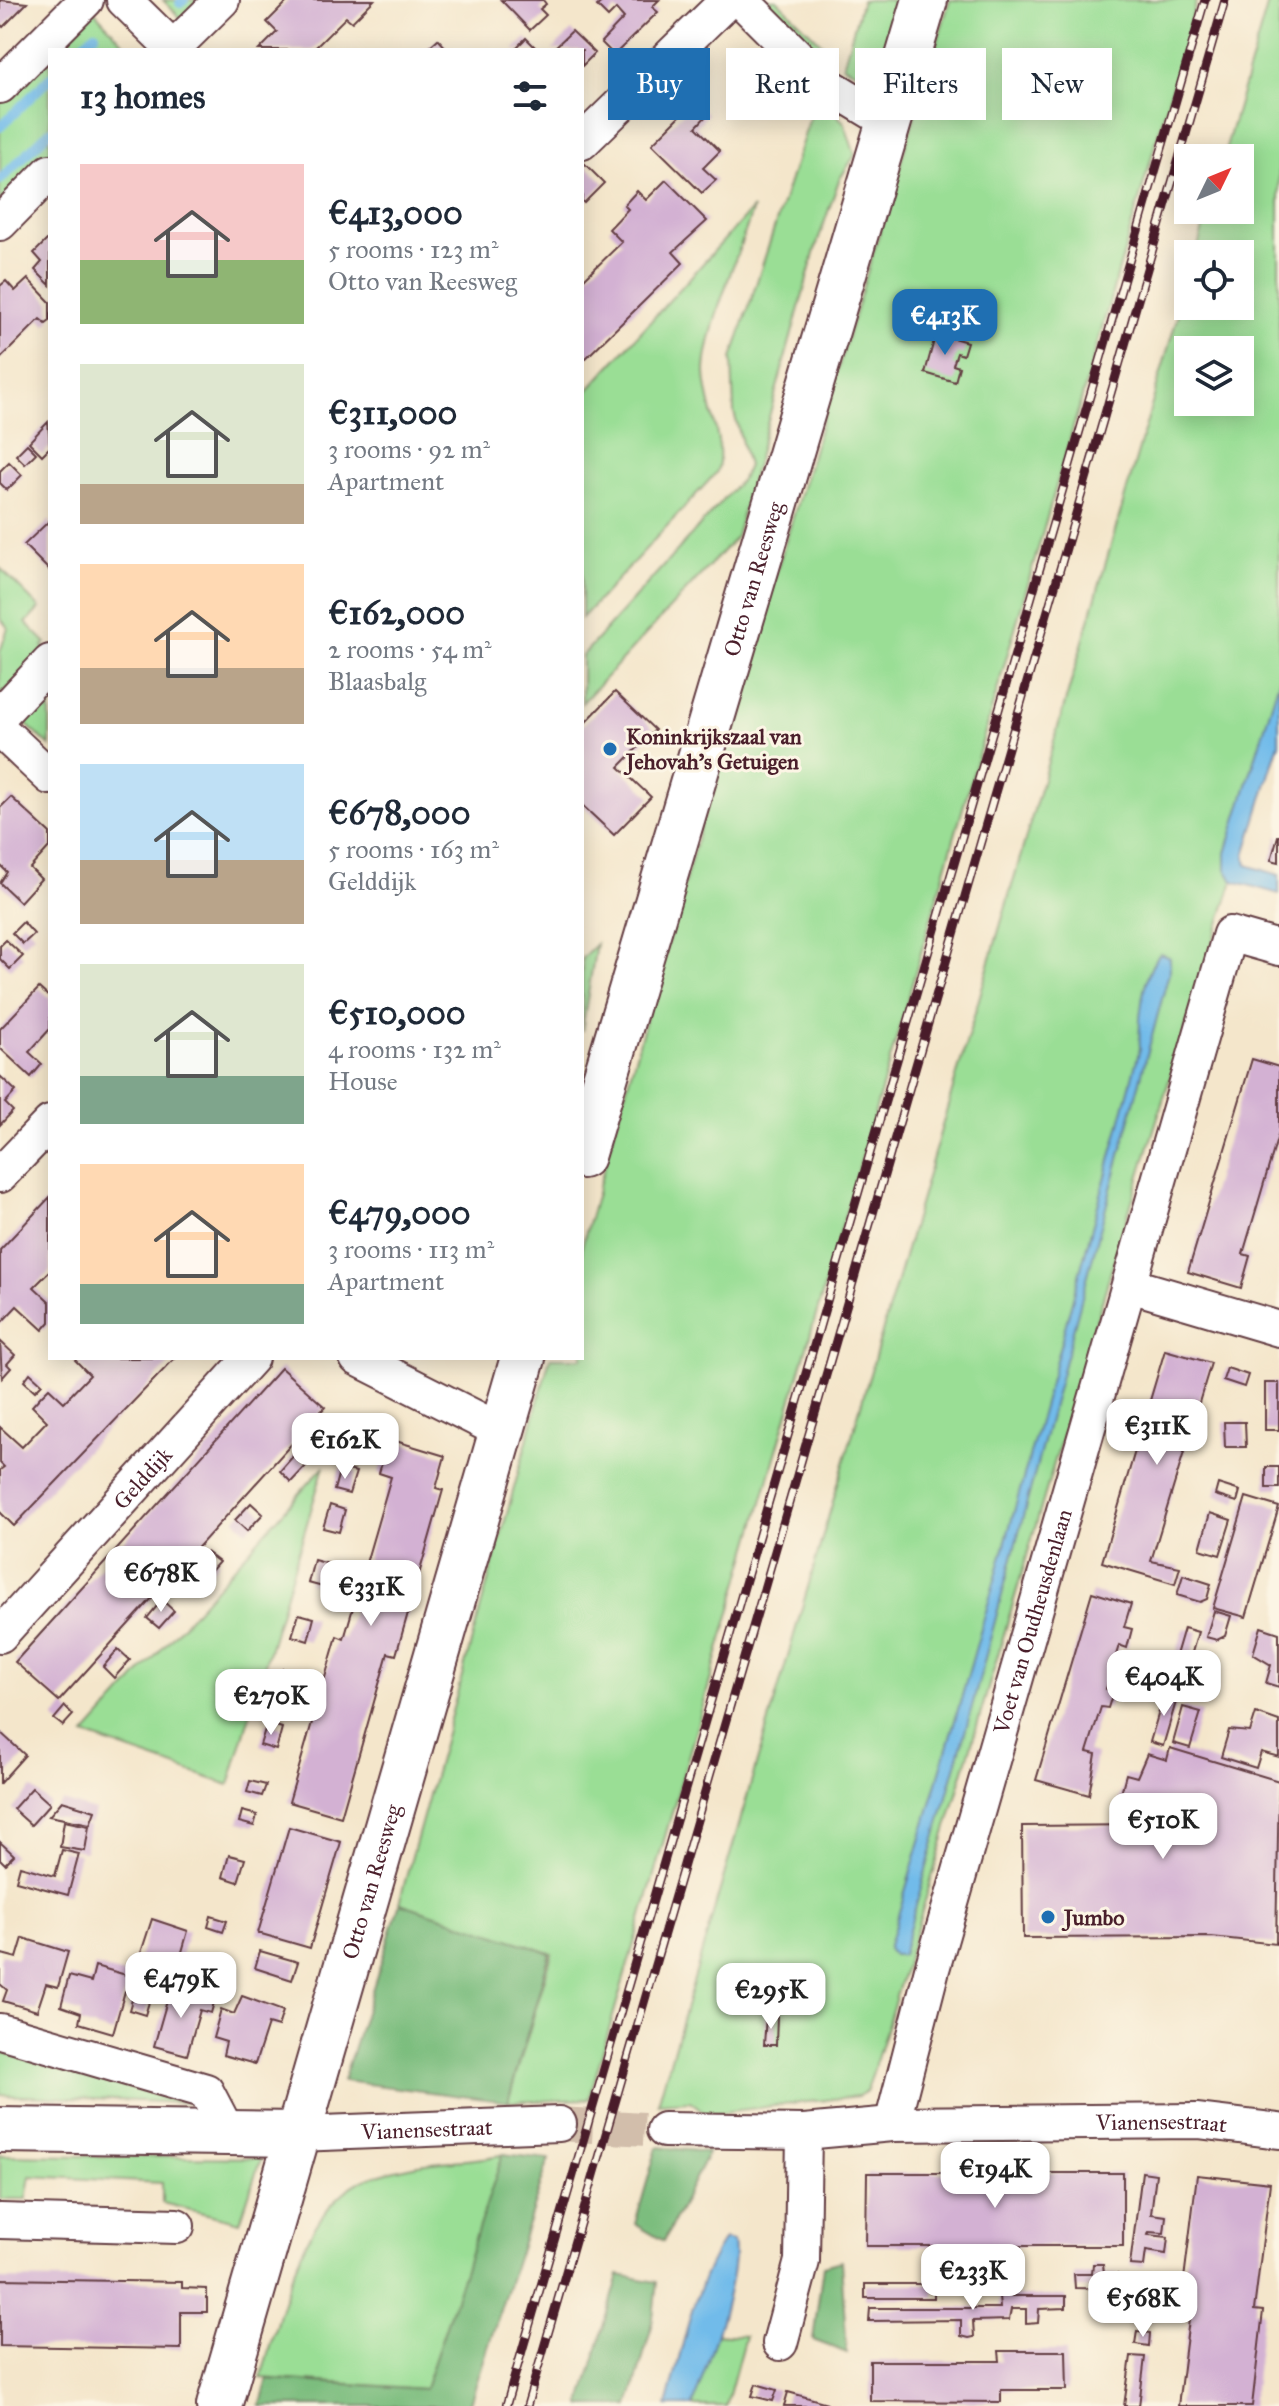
<!DOCTYPE html>
<html lang="en">
<head>
<meta charset="utf-8">
<style>
  body { margin:0; font-family:"IM FELL Great Primer",serif; background:#f6f6f7; color:#1f2937; height:100vh; display:flex; flex-direction:column; font-size:30px; white-space:nowrap }
  * { box-sizing:border-box; margin:0 }
  p { font-size:26px; color:#747a83 }
  .icon { flex:none; width:44px; height:44px; fill:none; stroke:currentColor; stroke-width:2; stroke-linecap:round; stroke-linejoin:round }
  .map { position:relative; flex:1; overflow:hidden }
  .drawer { position:absolute; left:48px; top:48px; width:536px; height:1312px; display:flex; flex-direction:column; background:#fff; border-radius:0px; box-shadow:0 4px 20px #0003 }
  .drawer>* { flex:none }
  .top-card { position:absolute; left:608px; top:48px; width:550px; height:72px; display:flex; gap:16px }
  .needle { width:52px; rotate:47deg }
  .buttons { position:absolute; left:1174px; top:144px; display:grid; gap:16px }
  .buttons a { display:grid; place-items:center; width:80px; height:80px; border-radius:0px; background:#fff; box-shadow:0 4px 20px #0003; font-size:40px }
  .price { position:absolute; translate:-50% -68px; padding:0 18px; border-radius:16px; background:#fff; color:#222; font-size:26px; line-height:52px; filter:drop-shadow(0 2px 4px #0008) }
  .price::after { content:''; position:absolute; left:50%; top:48px; width:24px; height:18px; margin-left:-12px; background:inherit; clip-path:polygon(0 0,100% 0,50% 100%) }
  .price.selected { background:#1f6fb2; color:#fff }
  ul { padding:0; list-style:none }
  li { display:flex; align-items:center; gap:24px; height:200px; padding:0 32px }
  li span { display:grid; place-items:center; flex:none; width:224px; height:160px; border-radius:0px; color:#555 }
  li>.icon { margin-inline-start:auto }
  span .icon { width:96px; height:96px; fill:#fffc; stroke-width:1 }
  li b { font-size:34px }
  h2 { display:flex; justify-content:space-between; align-items:center; height:96px; padding:0 32px; font-size:34px }
  .chip { padding:0 28px; border-radius:0px; background:#fff; box-shadow:0 4px 20px #0003; font-size:28px; line-height:72px }
  .chip.selected { background:#1f6fb2; color:#fff }
  .map>svg:first-child { display:block }
  .green { fill:#9ade95; stroke:#727e60; stroke-width:2; fill-rule:evenodd }
  .forest { fill:#7bbd7e; stroke:#626e54; stroke-width:2 }
  .water { fill:#71bbea; stroke:#5e6d8a; stroke-width:2 }
  .lines { fill:none; stroke-linecap:round; stroke-linejoin:round }
  .stream { stroke:#71bbea; stroke-width:10 }
  .building { fill:#d3b1d3 }
  .minor-tunnel { stroke:#d2beab; stroke-width:34; stroke-dasharray:34 17; stroke-linecap:butt }
  .minor-casing { stroke:#643d43; stroke-width:38 }
  .tertiary-casing { stroke:#643d43; stroke-width:48 }
  .minor { stroke:#fff; stroke-width:34 }
  .tertiary { stroke:#fff; stroke-width:44 }
  .rail-casing { stroke:#4a1f2b; stroke-width:9 }
  .rail { stroke:#fcf5e5; stroke-width:6; stroke-dasharray:18; stroke-linecap:butt }
  .poi-dot { fill:#1f6fb2; stroke:#fcf5e5; stroke-width:3 }
  .labels { text-anchor:middle; stroke-width:6; stroke-linejoin:round; paint-order:stroke }
  .street-label { font-size:22px; fill:#4a1f2b; stroke:#fcf5e5 }
  .poi-label { font-size:22px; font-weight:bold; fill:#4a1f2b; stroke:#fcf5e5; text-anchor:start }
</style>
</head>
<body>
<div class="map">
<svg width="1279" height="2406" viewBox="0 0 1279 2406">
  <rect width="100%" height="100%" fill="#fcf5e5"/>
  <filter id="ink" filterUnits="userSpaceOnUse"><feTurbulence type="fractalNoise" baseFrequency=".0125" numOctaves="2"/><feDisplacementMap in="SourceGraphic" scale="16" xChannelSelector="R" yChannelSelector="G"/><feConvolveMatrix kernelMatrix="1 2 1 2 8 2 1 2 1" color-interpolation-filters="sRGB"/></filter>
  <filter id="wash" filterUnits="userSpaceOnUse"><feTurbulence type="fractalNoise" baseFrequency=".006" numOctaves="4" result="noise"/><feDisplacementMap in="SourceGraphic" scale="32" xChannelSelector="R" yChannelSelector="G"/><feGaussianBlur stdDeviation="1.8" result="paint"/><feColorMatrix in="noise" values="0 0 0 0 0 0 0 0 0 0 0 0 0 0 0 0 0 1.4 0 .05"/><feComposite in="paint" operator="in"/></filter>
  <g filter="url(#wash)">
    <rect width="100%" height="100%" fill="#f4e6cb"/>
    <g class="green">
      <polygon points="163,0 217,0 190,28"/>
      <polygon points="760,0 777,0 823,45 819,60"/>
      <polygon points="862,0 904,0 879,69 862,75 843,66"/>
      <polygon points="950,0 1197,0 589,2099 508,2102 552,1954 399,1903 550,1358 582,1358 582,1246 719,761"/>
      <path d="M1269,0h10v707l-43,145 -3,29c-132,400 -240,807 -366,1210l-9,5 -151,18 -17,-13 -32,2 530,-1823v26h52v-52h-44l12,-44h32v-52h-17zM1188,350h52v52h-52z"/>
      <polygon points="92,9 130,50 52,50"/>
      <polygon points="50,52 50,159 0,208 0,103"/>
      <polygon points="817,96 844,122 855,155 839,180 815,250 736,537 582,703 582,656 742,479 748,466 734,412 732,359"/>
      <path d="M753,208c-13,43 -46,119 -48,162 -1,31 23,78 11,103l-134,145v-221z"/>
      <polygon points="0,568 40,608 26,623 46,643 43,646 50,653 0,695 0,652 8,628 0,618"/>
      <polygon points="50,686 50,746 19,718"/>
      <polygon points="596,944 582,1031 582,958"/>
      <polygon points="324,1466 229,1785 85,1735"/>
      <polygon points="0,2051 186,2103 0,2095"/>
      <path d="M505,2154l-80,235 -164,-11c18,-60 38,-165 100,-197 16,-8 36,-11 53,-15 30,-7 62,-4 91,-12z"/>
      <polygon points="0,2155 261,2158 240,2222 162,2203 162,2183 30,2176 26,2199 0,2199"/>
      <polygon points="697,2333 745,2336 726,2406 674,2406"/>
    </g>
    <g class="forest">
      <polygon points="400,1903 550,1953 508,2102 343,2081"/>
      <polygon points="657,2147 708,2152 664,2241 635,2224"/>
      <polygon points="503,2154 549,2159 469,2406 260,2406 268,2379 425,2389"/>
      <polygon points="841,2261 847,2353 813,2340 823,2266"/>
      <polygon points="619,2275 657,2282 652,2326 629,2406 581,2406"/>
    </g>
    <g class="water">
      <polygon points="1279,681 1279,743 1245,855 1247,865 1279,875 1279,894 1233,881 1226,869 1226,853"/>
      <path d="M1160,954l10,4v11l-204,760 -64,226h-9l-5,-6c89,-298 172,-599 252,-901 -2,-26 2,-75 20,-94z"/>
      <path d="M724,2239l9,2c7,39 -28,125 -40,165h-26c15,-54 25,-119 57,-167z"/>
    </g>
    <g class="lines">
      <g class="stream">
        <polyline points="180,3 184,0"/>
        <polyline points="78,50 95,34"/>
        <polyline points="0,127 50,78"/>
        <polyline points="0,180 50,131"/>
      </g>
    </g>
    <g id="blocks">
      <g class="building">
        <polygon points="0,0 27,3 3,27 0,24"/>
        <polygon points="289,0 374,0 352,22 346,17 313,50 259,50 277,32 267,22"/>
        <polygon points="501,0 543,0 546,4 540,9 546,15 530,30"/>
        <polygon points="604,0 659,0 652,7 658,12 614,55 601,42 624,18 616,9 608,17 597,6"/>
        <polygon points="572,31 595,53 582,66 582,50 552,50"/>
        <polygon points="526,38 538,50 514,50"/>
        <polygon points="438,39 448,50 426,50 429,47"/>
        <polygon points="695,101 708,114 696,127 720,151 703,168 716,180 702,193 652,144"/>
        <polygon points="582,161 604,183 584,203 582,201"/>
        <polygon points="666,180 707,221 673,252 683,263 582,362 582,281 622,242 609,229 628,209 624,205 637,191 646,200"/>
        <polygon points="50,237 50,285 35,270 42,262 34,253"/>
        <polygon points="28,279 50,302 50,321 46,324 40,319 0,359 0,286 6,281 15,291"/>
        <polygon points="936,333 967,342 963,355 957,353 953,365 959,367 955,382 925,373"/>
        <polygon points="48,422 50,447 42,455 29,442"/>
        <polygon points="27,444 36,453 25,464 16,455"/>
        <polygon points="9,462 22,475 7,490 0,483 0,471"/>
        <polygon points="50,520 50,571 24,545"/>
        <polygon points="615,692 655,730 619,767 651,797 614,835 582,805 582,726"/>
        <polygon points="11,797 50,833 50,846 30,868 41,879 20,902 0,883 7,872 0,865 0,808"/>
        <polygon points="1278,836 1279,836 1279,862 1271,860"/>
        <polygon points="23,922 34,934 23,944 12,933"/>
        <polygon points="6,940 23,956 10,969 0,959 0,946"/>
        <polygon points="39,988 50,998 50,1029 29,1052 42,1064 31,1077 0,1048 0,1029"/>
        <polygon points="1252,1059 1279,1067 1279,1132 1243,1254 1250,1256 1241,1288 1188,1272"/>
        <polygon points="0,1076 16,1091 5,1103 13,1111 0,1125"/>
        <polygon points="50,1197 50,1271 34,1287 50,1302 50,1322 43,1330 17,1306 0,1324 0,1250"/>
        <polygon points="0,1341 15,1355 7,1364 11,1368 2,1378"/>
        <polygon points="1165,1350 1211,1363 1151,1561 1180,1567 1175,1584 1102,1562"/>
        <polygon points="77,1358 175,1358 14,1526 0,1512 0,1470 4,1467 0,1463 0,1427 22,1447 47,1421 32,1406 41,1396 49,1388 64,1402 90,1375 75,1360"/>
        <polygon points="281,1368 325,1407 59,1701 15,1662"/>
        <polygon points="1227,1368 1248,1375 1244,1387 1223,1380"/>
        <polygon points="30,1373 42,1384 35,1391 24,1381"/>
        <rect x="1265" y="1383" width="14" height="47"/>
        <polygon points="329,1417 341,1428 333,1436 321,1425"/>
        <polygon points="1224,1422 1245,1422 1246,1447 1225,1447"/>
        <polygon points="350,1434 366,1438 363,1450 347,1445"/>
        <polygon points="389,1439 445,1456 436,1488 443,1490 396,1655 388,1653 341,1817 289,1802 337,1636 344,1639 391,1477 379,1473"/>
        <polygon points="295,1454 307,1465 291,1482 280,1471"/>
        <rect x="1266" y="1467" width="13" height="21"/>
        <polygon points="340,1468 356,1472 349,1494 334,1490"/>
        <polygon points="1218,1484 1240,1491 1237,1502 1215,1495"/>
        <polygon points="1246,1497 1279,1507 1246,1617 1213,1608"/>
        <polygon points="251,1503 263,1514 247,1531 235,1520"/>
        <polygon points="330,1505 345,1510 339,1532 323,1528"/>
        <polygon points="1210,1513 1231,1520 1220,1555 1200,1549"/>
        <polygon points="206,1552 219,1562 203,1580 191,1569"/>
        <polygon points="314,1560 329,1564 323,1587 308,1583"/>
        <polygon points="1183,1575 1211,1584 1207,1599 1200,1602 1177,1595"/>
        <polygon points="1092,1592 1131,1604 1124,1627 1132,1629 1127,1648 1119,1645 1106,1689 1113,1692 1108,1708 1101,1707 1087,1752 1096,1754 1089,1795 1036,1780"/>
        <polygon points="162,1600 174,1611 159,1628 147,1618"/>
        <polygon points="1214,1611 1231,1616 1225,1636 1217,1640 1206,1637"/>
        <polygon points="299,1614 314,1618 308,1641 292,1636"/>
        <polygon points="1261,1627 1279,1633 1279,1687 1266,1683 1271,1665 1253,1654"/>
        <polygon points="1184,1628 1198,1632 1183,1683 1169,1679"/>
        <polygon points="118,1649 130,1660 114,1678 103,1667"/>
        <polygon points="283,1669 298,1673 291,1696 276,1691"/>
        <polygon points="1165,1691 1178,1695 1163,1746 1150,1742"/>
        <polygon points="65,1706 73,1715 63,1726 54,1719"/>
        <polygon points="1183,1707 1201,1712 1190,1748 1173,1743"/>
        <polygon points="1256,1713 1279,1721 1279,1757 1261,1752 1256,1768 1221,1757 1229,1730 1250,1732"/>
        <polygon points="267,1723 282,1728 276,1750 260,1745"/>
        <polygon points="0,1732 25,1755 0,1783"/>
        <polygon points="1170,1748 1279,1781 1276,1944 1212,1937 1023,1938 1022,1826 1152,1825 1153,1806 1118,1804 1126,1774 1137,1777 1147,1754 1167,1760"/>
        <polygon points="250,1781 266,1785 262,1796 247,1792"/>
        <polygon points="32,1788 50,1804 31,1825 13,1809"/>
        <polygon points="62,1801 95,1811 90,1824 49,1816"/>
        <polygon points="242,1811 257,1815 254,1826 239,1822"/>
        <polygon points="64,1821 89,1826 85,1851 60,1847"/>
        <polygon points="289,1827 341,1842 310,1948 258,1933"/>
        <polygon points="0,1842 14,1855 5,1864 0,1859"/>
        <polygon points="62,1850 79,1854 68,1895 16,1881 20,1866 55,1876"/>
        <polygon points="229,1855 245,1859 238,1882 223,1877"/>
        <polygon points="211,1916 227,1921 223,1932 208,1927"/>
        <polygon points="152,1919 188,1931 172,1987 155,1983 145,2015 129,2010 134,1993 125,1991 113,2033 79,2023 81,2013 61,2006 69,1976 91,1982 95,1966 133,1977"/>
        <polygon points="23,1938 68,1952 58,1987 46,1984 37,2011 3,2001 7,1990 0,1984 0,1960 2,1954 17,1958"/>
        <polygon points="260,1951 298,1962 292,1980 255,1968"/>
        <polygon points="181,1989 215,1999 211,2013 200,2010 187,2055 154,2046 169,1994"/>
        <polygon points="242,1996 283,2011 278,2027 268,2024 255,2064 223,2055 226,2042 213,2038 221,2009 234,2014"/>
        <polygon points="766,2016 777,2016 776,2045 764,2045"/>
        <polygon points="1142,2172 1156,2174 1151,2214 1166,2216 1164,2233 1149,2232 1148,2235 1168,2237 1166,2254 1146,2251 1144,2266 1130,2265"/>
        <polygon points="867,2173 1123,2173 1123,2246 866,2246"/>
        <polygon points="1197,2175 1270,2183 1254,2310 1263,2311 1252,2406 1178,2406 1191,2304 1181,2303"/>
        <polygon points="1093,2264 1103,2264 1104,2274 1117,2274 1117,2289 1075,2288 1074,2274 1092,2274"/>
        <polygon points="947,2270 961,2270 961,2288 947,2289"/>
        <polygon points="0,2279 182,2282 182,2288 207,2289 207,2312 181,2312 181,2349 0,2346"/>
        <rect x="865" y="2284" width="69" height="14"/>
        <polygon points="999,2296 1066,2296 1066,2308 1039,2309 1038,2323 1026,2324 1026,2309 1011,2309 1009,2320 973,2321 974,2337 969,2338 961,2336 961,2320 869,2321 870,2308 1000,2308"/>
        <polygon points="1137,2331 1150,2333 1149,2346 1135,2344"/>
        <polygon points="999,2351 1066,2351 1067,2390 1001,2390 1001,2402 870,2401 870,2361 1000,2361"/>
        <polygon points="1131,2356 1145,2357 1139,2406 1124,2406"/>
        <polygon points="756,2384 777,2390 773,2401 752,2396"/>
        <polygon points="788,2392 827,2403 826,2406 784,2406"/>
      </g>
    </g>
  </g>
  <g filter="url(#ink)">
    <use href="#blocks" fill-opacity="0" stroke="#643d43" stroke-width="2"/>
    <g class="lines">
      <polyline class="minor-tunnel" points="559,2124 664,2130"/>
      <g class="minor-casing">
        <g id="minor">
          <polyline points="124,0 173,48"/>
          <polyline points="741,0 823,82 889,122"/>
          <polyline points="171,50 222,0"/>
          <polyline points="0,86 86,0"/>
          <polyline points="582,142 728,0"/>
          <polyline points="0,223 50,172"/>
          <polyline points="0,715 50,662"/>
          <polyline points="0,730 50,777"/>
          <polyline points="0,1175 50,1123"/>
          <polyline points="1130,1285 1279,1329"/>
          <polyline points="357,1358 503,1432"/>
          <path id="s1" d="M0,1635l251,-277"/>
          <polyline points="0,2031 206,2091 228,2133"/>
          <path id="s2" d="M892,2124l40,-155 298,-1035 49,14"/>
          <path id="s3" d="M664,2130l140,2 88,-8 306,-3 81,10"/>
          <path id="s4" d="M297,2134l262,-10"/>
          <polyline points="0,2221 177,2226"/>
          <polyline points="780,2343 802,2261 804,2132"/>
        </g>
      </g>
      <g class="tertiary-casing">
        <g id="tertiary">
          <path id="s5" d="M582,1156l343,-1156"/>
          <polyline points="0,2130 297,2134"/>
          <path id="s6" d="M219,2406l304,-1048"/>
        </g>
      </g>
      <use href="#minor" class="minor"/>
      <use href="#tertiary" class="tertiary"/>
      <g class="rail-casing">
        <g id="rail">
          <polyline points="506,2406 1205,0"/>
          <polyline points="527,2406 1225,0"/>
        </g>
      </g>
      <use href="#rail" class="rail"/>
    </g>
  </g>
  <g class="poi-dot">
    <circle cx="610" cy="749" r="8"/>
    <circle cx="1048" cy="1917" r="8"/>
  </g>
  <g class="labels">
    <g class="street-label">
      <text dy="8" stroke="none"><textPath href="#s5" startOffset="602">Otto van Reesweg</textPath></text>
      <text dy="8" stroke="none"><textPath href="#s1" startOffset="212">Gelddijk</textPath></text>
      <text dy="8" stroke="none"><textPath href="#s2" startOffset="522">Voet van Oudheusdenlaan</textPath></text>
      <text dy="8" stroke="none"><textPath href="#s6" startOffset="546">Otto van Reesweg</textPath></text>
      <text dy="8" stroke="none"><textPath href="#s3" startOffset="498">Vianensestraat</textPath></text>
      <text dy="8" stroke="none"><textPath href="#s4" startOffset="130">Vianensestraat</textPath></text>
    </g>
    <g class="poi-label">
      <text x="626" y="744">Koninkrijkszaal van<tspan x="626" dy="25">Jehovah's Getuigen</tspan></text>
      <text x="1064" y="1925">Jumbo</text>
    </g>
  </g>
</svg>
<div class="buttons">
<a><svg class="needle" viewBox="-14 -14 28 28"><path d="M0-13l5 13h-10z" fill="#e53935"/><path d="M0 13l5-13h-10z" fill="#747a83"/></svg></a>
<a><svg class="icon" aria-label="locate" viewBox="0 0 24 24"><circle cx="12" cy="12" r="6"/><path d="M12 2v4M12 18v4M2 12h4M18 12h4"/></svg></a>
<a><svg class="icon" aria-label="layers" viewBox="0 0 24 24"><path d="M12 4l9 5-9 5-9-5zM3 14l9 5 9-5"/></svg></a>
</div>
<b class="price selected" style="left:945px;top:357px">€413K</b>
<b class="price" style="left:1157px;top:1467px">€311K</b>
<b class="price" style="left:345px;top:1481px">€162K</b>
<b class="price" style="left:161px;top:1614px">€678K</b>
<b class="price" style="left:371px;top:1628px">€331K</b>
<b class="price" style="left:1164px;top:1718px">€404K</b>
<b class="price" style="left:271px;top:1737px">€270K</b>
<b class="price" style="left:1163px;top:1861px">€510K</b>
<b class="price" style="left:181px;top:2020px">€479K</b>
<b class="price" style="left:771px;top:2031px">€295K</b>
<b class="price" style="left:995px;top:2210px">€194K</b>
<b class="price" style="left:973px;top:2312px">€233K</b>
<b class="price" style="left:1143px;top:2339px">€568K</b>
<div class="top-card">
<a class="chip selected">Buy</a>
<a class="chip">Rent</a>
<a class="chip">Filters</a>
<a class="chip">New</a>
</div>
<section class="drawer">
<h2>13 homes<svg class="icon" aria-label="filters" viewBox="0 0 24 24"><path d="M4 7h16M4 17h16"/><circle cx="9" cy="7" r="2"/><circle cx="15" cy="17" r="2"/></svg></h2>
<ul>
<li><span style="background:linear-gradient(#f6c9c9 60%,#8fb573 0)"><svg class="icon" aria-label="home" viewBox="0 0 24 24"><path d="M3 11l9-7 9 7M6 9v11h12V9"/></svg></span><div><b>€413,000</b><p>5 rooms · 123 m²</p><p>Otto van Reesweg</p></div></li>
<li><span style="background:linear-gradient(#dfe7d0 75%,#b9a48a 0)"><svg class="icon" aria-label="home" viewBox="0 0 24 24"><path d="M3 11l9-7 9 7M6 9v11h12V9"/></svg></span><div><b>€311,000</b><p>3 rooms · 92 m²</p><p>Apartment</p></div></li>
<li><span style="background:linear-gradient(#ffd9b3 65%,#b9a48a 0)"><svg class="icon" aria-label="home" viewBox="0 0 24 24"><path d="M3 11l9-7 9 7M6 9v11h12V9"/></svg></span><div><b>€162,000</b><p>2 rooms · 54 m²</p><p>Blaasbalg</p></div></li>
<li><span style="background:linear-gradient(#bfe0f5 60%,#b9a48a 0)"><svg class="icon" aria-label="home" viewBox="0 0 24 24"><path d="M3 11l9-7 9 7M6 9v11h12V9"/></svg></span><div><b>€678,000</b><p>5 rooms · 163 m²</p><p>Gelddijk</p></div></li>
<li><span style="background:linear-gradient(#dfe7d0 70%,#7fa58c 0)"><svg class="icon" aria-label="home" viewBox="0 0 24 24"><path d="M3 11l9-7 9 7M6 9v11h12V9"/></svg></span><div><b>€510,000</b><p>4 rooms · 132 m²</p><p>House</p></div></li>
<li><span style="background:linear-gradient(#ffd9b3 75%,#7fa58c 0)"><svg class="icon" aria-label="home" viewBox="0 0 24 24"><path d="M3 11l9-7 9 7M6 9v11h12V9"/></svg></span><div><b>€479,000</b><p>3 rooms · 113 m²</p><p>Apartment</p></div></li>
</ul>
</section>
</div>
</body>
</html>
